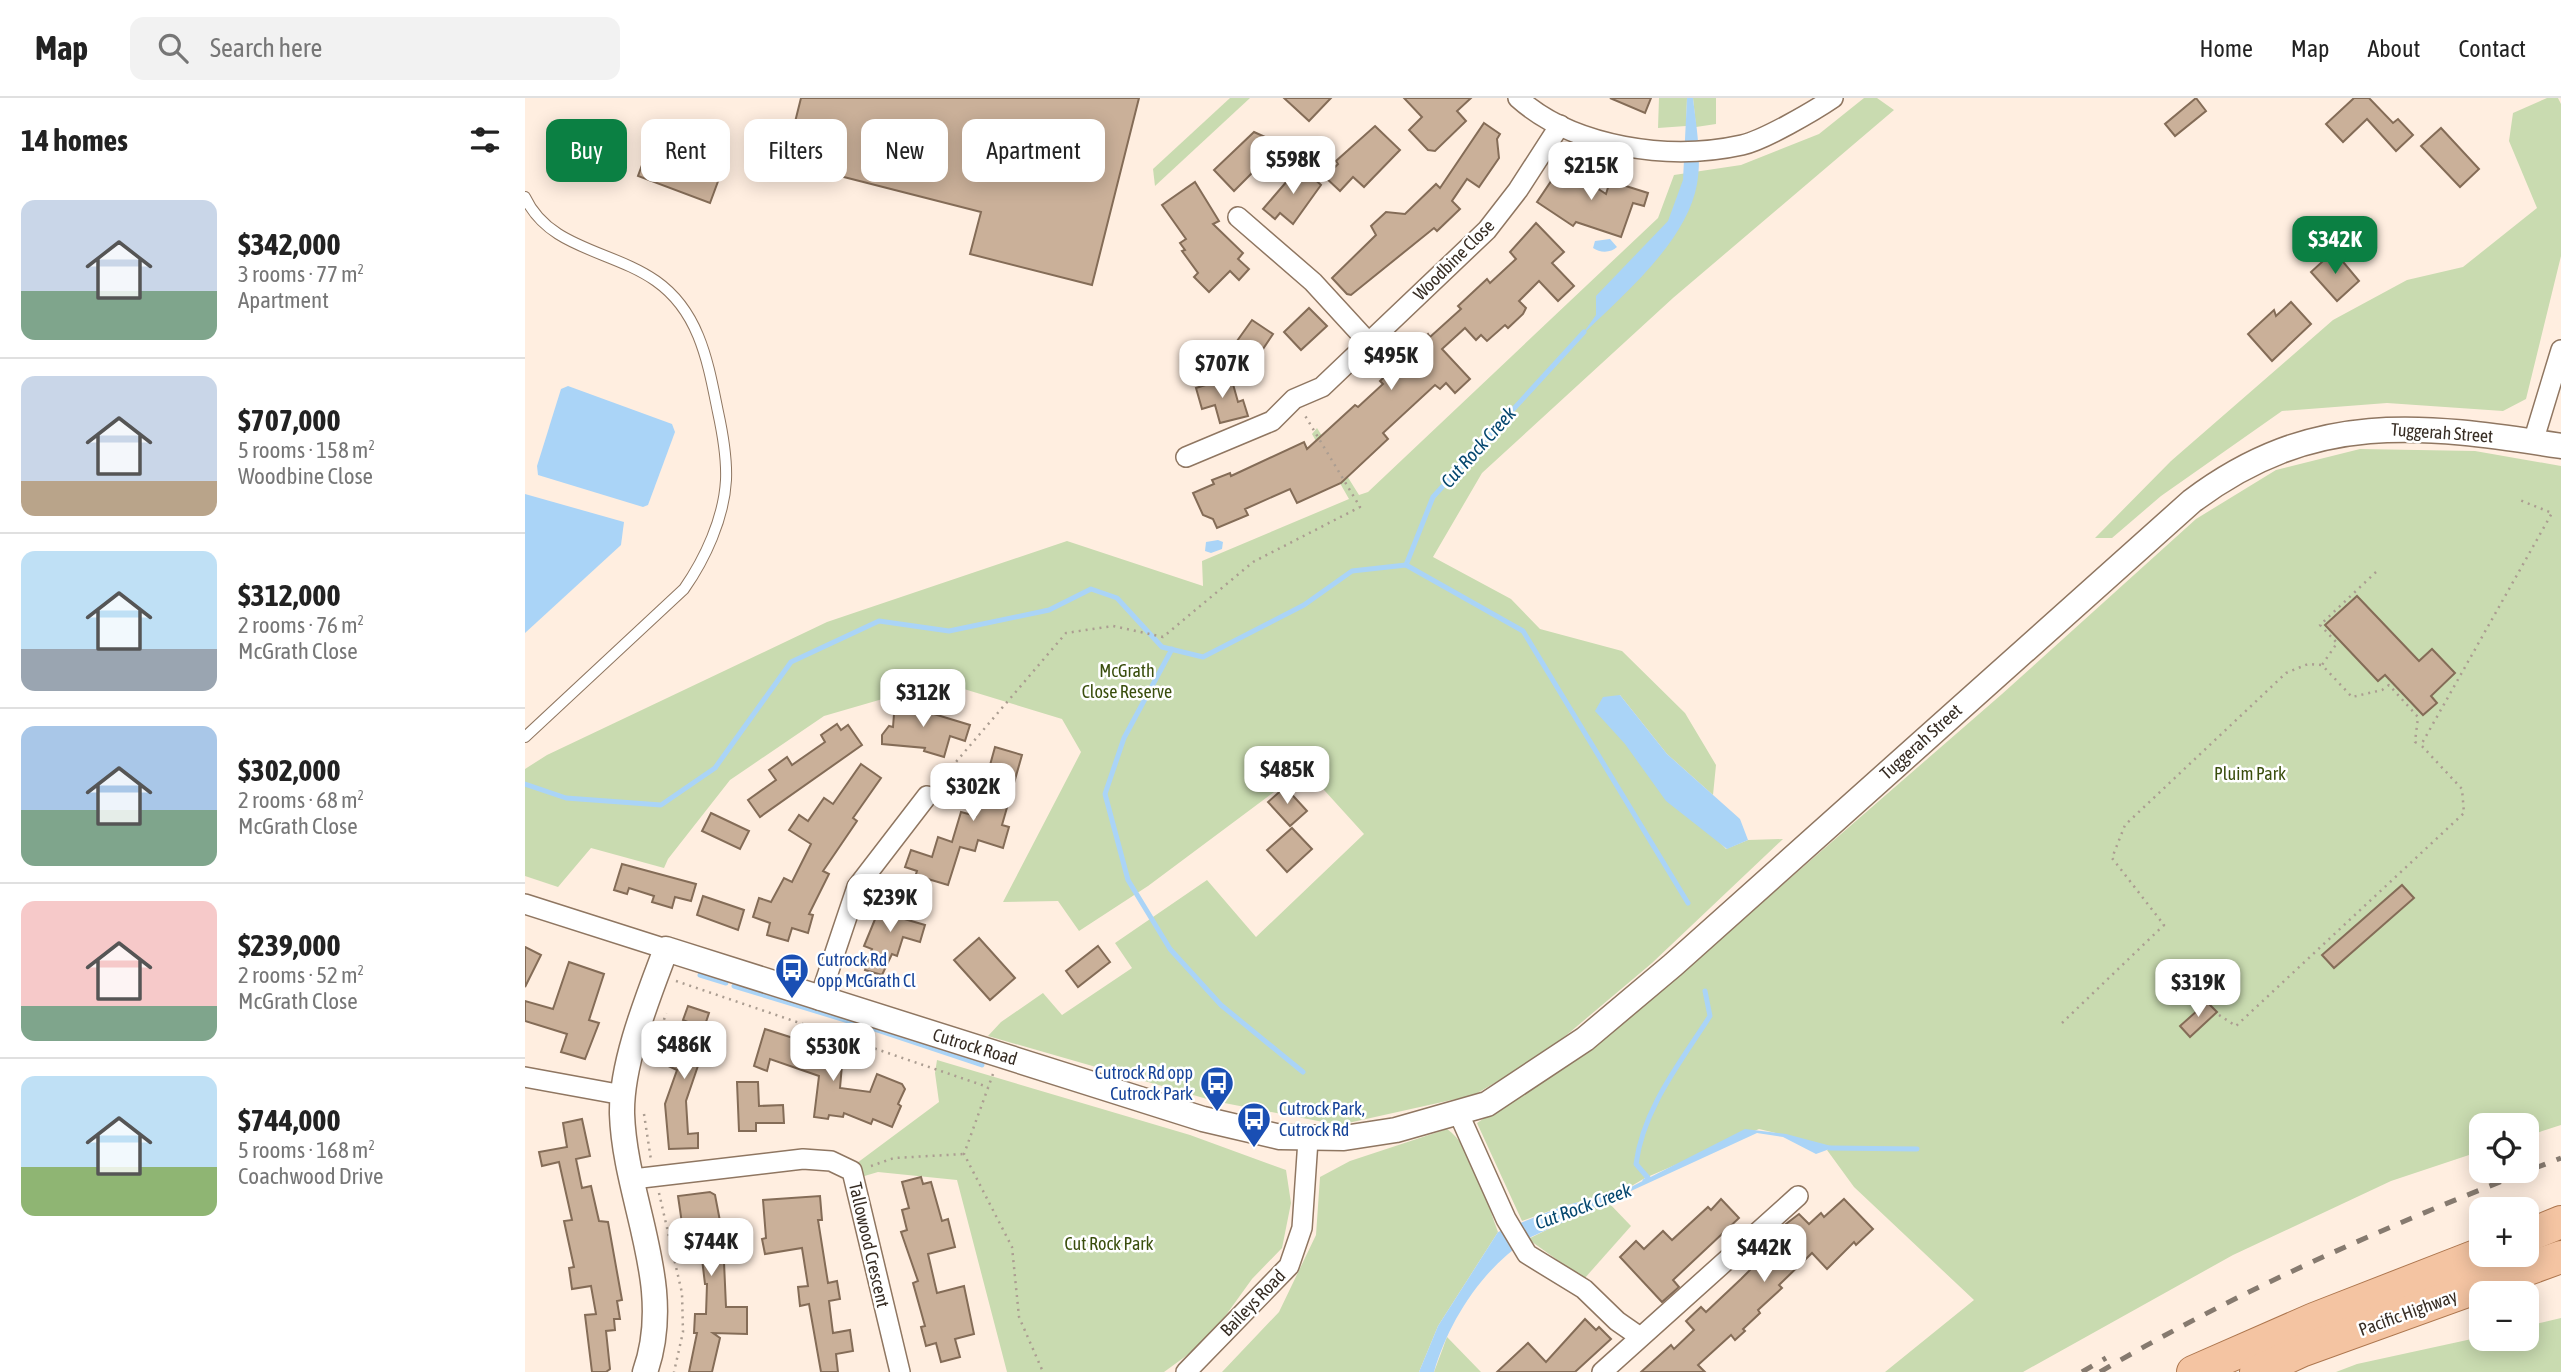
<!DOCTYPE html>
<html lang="en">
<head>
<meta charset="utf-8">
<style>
  body { margin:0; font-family:"Asap Condensed",sans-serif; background:#f2f2f2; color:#222; height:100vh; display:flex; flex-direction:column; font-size:26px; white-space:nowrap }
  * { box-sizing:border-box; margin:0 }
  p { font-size:23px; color:#767676 }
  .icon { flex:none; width:38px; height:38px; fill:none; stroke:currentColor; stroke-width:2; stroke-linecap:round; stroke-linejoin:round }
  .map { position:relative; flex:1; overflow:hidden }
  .drawer { display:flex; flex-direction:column; background:#fff; width:525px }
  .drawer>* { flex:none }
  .banner { position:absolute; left:21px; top:21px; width:665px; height:63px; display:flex; gap:14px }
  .buttons { position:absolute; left:1944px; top:1015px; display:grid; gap:14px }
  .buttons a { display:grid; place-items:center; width:70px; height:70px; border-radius:14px; background:#fff; box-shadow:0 4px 18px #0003; font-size:35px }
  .price { position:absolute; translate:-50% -60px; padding:0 16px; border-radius:14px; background:#fff; color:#222; font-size:23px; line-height:46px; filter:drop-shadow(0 2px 4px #0008) }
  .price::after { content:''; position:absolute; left:50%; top:42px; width:21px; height:16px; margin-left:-10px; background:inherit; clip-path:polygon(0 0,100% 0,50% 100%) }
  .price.current { background:#0b8043; color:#fff }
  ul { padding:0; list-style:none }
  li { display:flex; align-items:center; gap:21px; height:175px; padding:0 21px }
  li+li { border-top:2px solid #e0e0e0 }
  li span { display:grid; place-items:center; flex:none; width:196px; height:140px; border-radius:14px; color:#555 }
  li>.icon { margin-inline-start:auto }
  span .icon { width:84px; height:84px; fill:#fffc; stroke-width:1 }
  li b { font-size:30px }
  h2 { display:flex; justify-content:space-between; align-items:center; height:84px; padding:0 21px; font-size:30px }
  .pill { padding:0 24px; border-radius:14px; background:#fff; box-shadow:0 4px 18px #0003; font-size:24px; line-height:63px }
  .pill.current { background:#0b8043; color:#fff }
  header { display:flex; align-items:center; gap:42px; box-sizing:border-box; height:98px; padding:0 35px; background:#fff; border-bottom:2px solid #e0e0e0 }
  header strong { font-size:33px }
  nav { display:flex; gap:38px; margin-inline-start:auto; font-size:24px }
  .search { width:490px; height:63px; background:#f2f2f2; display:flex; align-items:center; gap:18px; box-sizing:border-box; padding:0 24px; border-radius:14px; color:#767676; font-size:26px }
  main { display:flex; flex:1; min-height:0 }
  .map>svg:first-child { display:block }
  .green { fill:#c9dbb0 }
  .water { fill:#aad4f7 }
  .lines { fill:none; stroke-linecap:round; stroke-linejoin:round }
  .stream { stroke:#aad4f7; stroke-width:5 }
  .building { fill:#cab099; stroke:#846c57; stroke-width:2 }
  .service-casing { stroke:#8f7661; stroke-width:12 }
  .minor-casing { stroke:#8f7661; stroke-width:22 }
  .tertiary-casing { stroke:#8f7661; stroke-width:27 }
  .primary-casing { stroke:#ad764e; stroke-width:34 }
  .path { stroke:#ab9d91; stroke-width:2.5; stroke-dasharray:2 5; stroke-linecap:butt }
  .service { stroke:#fff; stroke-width:10 }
  .minor { stroke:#fff; stroke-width:19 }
  .tertiary { stroke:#fff; stroke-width:24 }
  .primary { stroke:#f4c4a2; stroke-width:32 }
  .rail { stroke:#867a6f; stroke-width:5; stroke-dasharray:12 12; stroke-linecap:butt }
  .labels { text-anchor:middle; stroke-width:5; stroke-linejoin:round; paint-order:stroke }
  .street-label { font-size:18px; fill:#372d24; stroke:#fff }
  .park-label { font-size:18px; fill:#3a4e0d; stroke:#fff }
  .transit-label { font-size:18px; fill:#164399; stroke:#fff; text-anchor:start }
  .water-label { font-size:19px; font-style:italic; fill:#05476f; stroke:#fff }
</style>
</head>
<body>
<header>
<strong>Map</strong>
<div class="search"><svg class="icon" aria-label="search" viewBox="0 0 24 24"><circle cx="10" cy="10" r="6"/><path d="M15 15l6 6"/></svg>Search here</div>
<nav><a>Home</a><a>Map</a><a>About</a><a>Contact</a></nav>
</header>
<main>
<section class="drawer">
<h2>14 homes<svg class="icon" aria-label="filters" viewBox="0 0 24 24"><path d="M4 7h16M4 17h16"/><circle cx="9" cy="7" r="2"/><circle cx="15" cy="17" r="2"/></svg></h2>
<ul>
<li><span style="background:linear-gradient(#c9d6e8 65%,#7fa58c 0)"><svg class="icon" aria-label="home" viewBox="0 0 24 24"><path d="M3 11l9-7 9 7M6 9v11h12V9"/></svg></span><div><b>$342,000</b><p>3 rooms · 77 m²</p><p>Apartment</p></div></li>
<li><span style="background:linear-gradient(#c9d6e8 75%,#b9a48a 0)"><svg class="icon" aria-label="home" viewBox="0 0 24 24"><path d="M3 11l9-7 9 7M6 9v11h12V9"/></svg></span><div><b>$707,000</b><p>5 rooms · 158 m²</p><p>Woodbine Close</p></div></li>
<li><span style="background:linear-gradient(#bfe0f5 70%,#9aa5b1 0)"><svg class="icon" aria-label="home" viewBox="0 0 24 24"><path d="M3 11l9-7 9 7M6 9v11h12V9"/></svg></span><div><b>$312,000</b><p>2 rooms · 76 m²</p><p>McGrath Close</p></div></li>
<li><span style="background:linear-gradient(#a9c7e8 60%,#7fa58c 0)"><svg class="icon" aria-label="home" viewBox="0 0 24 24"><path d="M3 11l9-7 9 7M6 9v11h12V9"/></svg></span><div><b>$302,000</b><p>2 rooms · 68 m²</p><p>McGrath Close</p></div></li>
<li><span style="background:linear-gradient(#f6c9c9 75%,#7fa58c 0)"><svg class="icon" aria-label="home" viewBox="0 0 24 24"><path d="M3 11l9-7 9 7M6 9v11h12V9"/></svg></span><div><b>$239,000</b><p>2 rooms · 52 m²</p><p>McGrath Close</p></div></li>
<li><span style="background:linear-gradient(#bfe0f5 65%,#8fb573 0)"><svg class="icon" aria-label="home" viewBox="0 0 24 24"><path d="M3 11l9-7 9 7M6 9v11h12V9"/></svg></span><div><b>$744,000</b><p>5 rooms · 168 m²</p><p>Coachwood Drive</p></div></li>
</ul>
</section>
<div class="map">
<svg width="2036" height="1274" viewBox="0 0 2036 1274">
  <rect width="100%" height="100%" fill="#ffeee0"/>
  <g class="green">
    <polygon points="705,0 725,0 630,88 628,71"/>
    <polygon points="1134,0 1162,0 1161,28 1133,30"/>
    <polygon points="1168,0 1191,0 1191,26 1171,29"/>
    <polygon points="1339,0 1352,0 1369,12 1148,200 957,375 908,459 986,501 1015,531 1097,553 1160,615 1191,667 1188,697 1142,656 1095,597 1071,613 1201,751 1223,742 1258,741 1127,865 1019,956 949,997 814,1027 689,1003 463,938 476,924 518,895 537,917 607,870 590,845 682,782 731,839 839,736 780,671 623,788 554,833 533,803 478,804 556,654 537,621 416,584 299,618 205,682 143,761 139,770 66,750 33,789 0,778 0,671 22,657 302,524 542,443 678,488 677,463 824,401 787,336 792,330 834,397 843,394 1133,120 1149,77 1216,67 1294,36"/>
    <polygon points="2022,0 2033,0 2036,6 2036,158 2001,301 1978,313 1862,305 1757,313 1636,398 1587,440 1570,440 1646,363 1808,222 1882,182 1938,169 2012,110 1984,43 1988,15"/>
    <polygon points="1835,351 1950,353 2036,368 2036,1027 2002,1038 2002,1027 1956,1027 1956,1053 1866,1083 1708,1157 1498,1274 1360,1274 1449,1202 1329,1089 1302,1052 1308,1049 1234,1031 1120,1080 1098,1093 1038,1108 997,1123 952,1025 1087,935 1477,596 1671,421 1751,372"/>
    <polygon points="412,962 665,1037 761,1072 766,1105 757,1150 727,1181 683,1242 639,1274 482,1274 432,1082 353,1074 336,1079 328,1068 414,1004 410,975"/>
    <path d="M922,1031c26,18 40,73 51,103l-60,94 -19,46h-197l57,-60 37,-77 4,-58 30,-16z"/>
    <polygon points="1082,1103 1106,1128 1059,1181 1003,1141"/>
    <polygon points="2036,1220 2036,1274 1811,1274 1832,1266 1956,1239 2002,1241 2002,1228"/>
    <polygon points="922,1239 956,1274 909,1274"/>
  </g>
  <g class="water">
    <path d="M1162,0h6c3,27 9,59 4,86 -10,58 -76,113 -116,152l15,-21v-19l72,-75 15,-41z"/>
    <path d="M1085,141l7,8c-6,6 -17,6 -24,1l2,-7z"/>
    <polygon points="43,288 147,326 150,334 123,407 118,409 13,377 12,368 36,291"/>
    <polygon points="0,396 99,424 96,447 0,535"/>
    <polygon points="693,442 698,444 697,451 686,455 680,453 681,444"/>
    <polygon points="1095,597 1142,656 1215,721 1223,742 1202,751 1141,703 1100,646 1070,613 1078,599"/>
    <path d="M1220,1031l41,5 49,13 -19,7 -33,-17 -26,-4 -226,104c-47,29 -82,83 -97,135h-15l19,-46 60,-94 65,-26 60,-15z"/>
  </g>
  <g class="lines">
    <g class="stream">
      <polyline points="1059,234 908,399 881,467 998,533 1163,805"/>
      <polyline points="647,551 599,640 580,696 603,782 645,851 696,907 778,974"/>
      <polyline points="0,686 41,700 136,707 190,670 266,564 354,523 424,533 524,512 566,491 592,500 637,549 678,559 779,507 827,473 881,467"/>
      <polyline points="175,877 201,885"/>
      <polyline points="209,888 343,929"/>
      <polyline points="346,930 457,967"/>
      <polyline points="1305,1050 1392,1051"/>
      <path d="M1120,1083l4,-2 -13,-15c7,-55 44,-101 74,-148l-5,-25"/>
    </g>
  </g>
  <g class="building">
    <polygon points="276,0 614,0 567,187 445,156 456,114 260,64"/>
    <polygon points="759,0 806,0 784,23"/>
    <polygon points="879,0 946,0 932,13 941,23 910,53 903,52 884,32 897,19"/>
    <polygon points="1085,0 1126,0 1120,15"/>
    <polygon points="1671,0 1681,13 1650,38 1640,26"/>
    <polygon points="1829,0 1844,0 1868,25 1873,21 1888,37 1871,53 1842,21 1818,44 1801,26"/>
    <polygon points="959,25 975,36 972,41 974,60 954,89 942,81 927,103 935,111 912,133 909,130 826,197 822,196 807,180 851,137 846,128 861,114 880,116 911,86 915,90"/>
    <polygon points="850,28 875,52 839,89 828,79 815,93 800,79 813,66 811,63"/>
    <polygon points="1916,30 1954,71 1935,89 1896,48"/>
    <polygon points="130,32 202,59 185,105 113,78"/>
    <polygon points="729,34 740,39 740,46 733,52 741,61 709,93 689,72"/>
    <polygon points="1037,67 1081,96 1085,83 1123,95 1119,108 1108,105 1096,139 1051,124 1048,128 1012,104"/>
    <polygon points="775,68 796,87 768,126 755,115 750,121 738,111"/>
    <polygon points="670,84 694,123 688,126 718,155 713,161 724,171 714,182 705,173 684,194 669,179 673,175 657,153 660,152 655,145 661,141 637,107"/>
    <polygon points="1011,125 1039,154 1027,165 1049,188 1033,203 1014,183 994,203 1001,210 998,216 983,230 980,227 962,243 956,237 951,242 940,230 917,251 945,281 930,295 921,285 915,291 910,287 858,335 863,341 816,385 772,405 765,391 720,411 723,417 692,430 688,421 678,417 668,395 689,386 687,382 705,375 706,378 779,344 782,351 830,307 833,309 858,286 855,283 869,270 872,273 897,250 893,246 903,236 905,239 936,211 933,208 962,181 965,185 991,161 985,154"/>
    <polygon points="1809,153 1834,183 1812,203 1786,174"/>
    <polygon points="1766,204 1786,226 1747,263 1723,236 1749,212 1751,218"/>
    <polygon points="784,210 802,228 776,252 759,234"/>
    <polygon points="727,222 748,236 724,272 702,257"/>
    <polygon points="706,279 713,304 718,302 723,318 695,325 690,307 677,311 671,290"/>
    <polygon points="1832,498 1894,563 1907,551 1930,575 1906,598 1912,605 1898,617 1860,577 1853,583 1800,527"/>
    <polygon points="370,603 400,606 399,613 445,627 440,643 425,638 419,659 399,653 400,650 357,646 357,637 364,628 368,629"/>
    <polygon points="312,626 316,632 323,627 337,647 235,719 223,702 251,682 244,672 262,659 267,667 300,644 296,637"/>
    <polygon points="470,649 497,657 477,727 484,729 478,750 453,742 450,753 435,749 423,787 403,781 400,789 388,785 392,773 380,769 386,752 407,759 413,739 427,744 436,714 451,718"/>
    <polygon points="336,666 356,680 328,720 332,723 298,773 304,776 284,816 288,817 283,835 267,830 263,843 242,837 245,825 228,819 234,800 246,804 259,780 267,784 286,746 264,732 274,717 283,723 299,700 308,706"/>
    <polygon points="760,689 782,713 765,728 743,704"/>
    <polygon points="186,715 224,733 215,751 177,733"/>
    <polygon points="767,730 787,751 762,774 742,752"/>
    <polygon points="97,766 171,786 166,803 150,799 147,810 127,804 129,798 104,790 102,796 89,792"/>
    <polygon points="1877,787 1889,800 1809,870 1797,857"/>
    <polygon points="365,794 382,799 376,820 400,827 395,844 378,839 372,858 367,856 357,877 340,872 347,851 339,848 353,814 358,815"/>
    <polygon points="178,798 219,812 213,832 172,817"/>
    <polygon points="454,840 490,880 465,902 429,862"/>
    <polygon points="573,848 585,864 553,889 541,873"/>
    <polygon points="0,849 16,857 0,889"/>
    <polygon points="44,864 79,876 64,922 74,925 60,961 36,954 42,936 0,923 0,903 28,911"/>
    <polygon points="1682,904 1692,914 1665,939 1655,928"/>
    <polygon points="163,908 184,915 170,957 176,959 161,1003 163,1036 173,1035 173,1050 144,1051 140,1006 152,972 141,967 147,949 154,951 163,924 158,922"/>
    <polygon points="240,931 290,947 285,964 317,967 315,990 345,994 352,976 377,986 380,991 373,1006 376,1008 367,1029 348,1021 346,1026 319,1015 318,1019 304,1017 303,1021 289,1019 294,978 245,961 242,973 229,968"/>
    <polygon points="212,984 233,984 234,1008 258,1007 259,1025 231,1025 231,1033 214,1033"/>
    <polygon points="57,1021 65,1058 51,1061 57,1090 66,1088 74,1123 83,1124 97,1202 92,1203 95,1221 89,1221 90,1232 81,1233 85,1271 81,1274 67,1274 60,1217 71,1216 66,1188 47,1191 44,1170 49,1169 39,1123 47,1122 34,1064 17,1068 14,1054 42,1049 38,1025"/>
    <polygon points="396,1079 398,1086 406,1084 417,1123 423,1121 430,1149 403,1156 412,1195 439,1188 449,1236 430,1241 435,1259 416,1264 411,1245 401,1248 396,1229 400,1228 388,1185 393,1183 376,1134 382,1132 377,1112 384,1110 377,1084"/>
    <polygon points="185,1094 190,1097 199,1144 211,1143 214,1162 199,1164 201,1209 222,1209 222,1236 188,1235 195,1240 187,1274 164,1274 172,1235 169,1235 170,1216 181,1216 182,1186 180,1186 175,1144 160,1146 153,1098"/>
    <polygon points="295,1098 297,1122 293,1122 303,1185 312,1183 315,1201 304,1203 308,1235 325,1232 328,1253 311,1256 313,1274 296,1274 284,1206 275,1208 273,1189 283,1188 277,1150 240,1156 237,1141 241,1140 238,1102"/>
    <polygon points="1196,1101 1214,1120 1148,1182 1154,1189 1137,1204 1095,1159 1111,1143 1119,1151 1138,1133 1147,1142 1183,1109 1186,1112"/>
    <polygon points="1319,1101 1348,1131 1331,1147 1329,1144 1302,1171 1287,1155 1254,1187 1257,1190 1233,1212 1235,1215 1218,1231 1220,1233 1210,1242 1206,1237 1173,1267 1180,1274 1116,1274 1146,1247 1149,1251 1169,1232 1161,1223 1176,1209 1181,1214 1216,1181 1243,1154 1237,1147 1257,1129 1274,1116 1284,1126 1296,1115 1299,1119"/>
    <polygon points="1060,1221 1071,1232 1074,1229 1086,1241 1050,1274 972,1274 1003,1245 1021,1264"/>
  </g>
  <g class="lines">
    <g class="service-casing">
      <path id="service" d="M0,99c24,52 87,53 131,84 44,31 52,82 62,131 5,23 9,45 8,68 -2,38 -21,79 -42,109l-159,148"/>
    </g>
    <g class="minor-casing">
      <g id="minor">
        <path d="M993,0c56,50 152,63 224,47 22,-5 72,-34 91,-47"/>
        <polyline points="713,119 788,184 844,245"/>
        <polyline points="2008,344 2036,252"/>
        <polyline points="661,359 747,323 769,301 797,289 962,132 993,92 1035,27"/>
        <polyline points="0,806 141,851"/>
        <polyline points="294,902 332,789 402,698"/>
        <polyline points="0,979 98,997"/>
        <polyline points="933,1014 981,1121 1002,1156 1059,1191 1092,1223 1115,1239"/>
        <polyline points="108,1081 278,1061 306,1063 327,1073 375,1274"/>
        <polyline points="661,1274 764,1168 777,1130 783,1042"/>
        <polyline points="1077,1274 1273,1098"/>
      </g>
    </g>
    <g class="tertiary-casing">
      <path id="tertiary" d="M120,1274c31,-87 -20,-171 -23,-258 -1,-51 26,-117 44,-165l537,170 77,18 64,1 52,-8 91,-26 98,-65 88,-74 519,-464c121,-91 229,-77 369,-55"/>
    </g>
    <g class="primary-casing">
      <g id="primary">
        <polyline points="2002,1138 2036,1124"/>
        <polyline points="1668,1274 1789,1221 1956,1156"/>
        <polyline points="1731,1274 1776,1253 2036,1159"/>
      </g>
    </g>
    <g class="path">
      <polyline points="1851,474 1795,527 1812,545 1797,567 1827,599 1857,592 1864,587 1893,619 1890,644 1896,647"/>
      <polyline points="413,685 541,535 588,528 638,539 728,464 835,409 779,316"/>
      <polyline points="151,883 463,989"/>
      <polyline points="1694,917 1711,928 1939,715 1937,691 1896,647 2027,415 1992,401"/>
      <polyline points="1537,925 1639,827 1587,760 1600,727 1761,575 1783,566 1797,567"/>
      <polyline points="127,962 141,915"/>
      <polyline points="468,976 439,1056 487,1149 494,1219 518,1274"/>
      <polyline points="119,1016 126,1062"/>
      <polyline points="346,1068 369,1060 439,1056"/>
      <polyline points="134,1095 157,1195 158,1234 149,1274"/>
    </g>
    <use href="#service" class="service"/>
    <use href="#minor" class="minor"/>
    <use href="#tertiary" class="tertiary"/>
    <use href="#primary" class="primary"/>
    <g class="rail">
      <polyline points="1557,1274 1581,1260"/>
      <path d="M1575,1274c146,-86 303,-153 461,-214"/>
    </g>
  </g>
  <defs>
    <g id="bus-pin" transform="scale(1.75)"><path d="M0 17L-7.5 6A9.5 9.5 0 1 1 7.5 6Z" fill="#1a4fb4" stroke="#fff"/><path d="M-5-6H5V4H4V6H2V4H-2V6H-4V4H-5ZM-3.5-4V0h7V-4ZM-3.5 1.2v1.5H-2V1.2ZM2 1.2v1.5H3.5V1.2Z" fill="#fff"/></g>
  </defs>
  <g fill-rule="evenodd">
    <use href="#bus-pin" x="267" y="872"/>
    <use href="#bus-pin" x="692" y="985"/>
    <use href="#bus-pin" x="729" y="1021"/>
  </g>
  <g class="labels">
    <g class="street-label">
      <text transform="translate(929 162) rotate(-45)" y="6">Woodbine Close</text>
      <text transform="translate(1917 335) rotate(4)" y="6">Tuggerah Street</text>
      <text transform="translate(1396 644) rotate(-42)" y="6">Tuggerah Street</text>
      <text transform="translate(450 949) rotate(17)" y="6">Cutrock Road</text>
      <text transform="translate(344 1147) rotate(77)" y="6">Tallowood Crescent</text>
      <text transform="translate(728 1205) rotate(-46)" y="6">Baileys Road</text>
      <text transform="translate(1883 1215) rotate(-20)" y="6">Pacific Highway</text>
    </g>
    <g class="park-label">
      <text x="602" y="579">McGrath<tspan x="602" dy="21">Close Reserve</tspan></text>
      <text x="1725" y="682">Pluim Park</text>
      <text x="584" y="1152">Cut Rock Park</text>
    </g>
    <g class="transit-label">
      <text x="292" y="868">Cutrock Rd<tspan x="292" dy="21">opp McGrath Cl</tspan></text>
      <text x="668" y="981" text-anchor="end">Cutrock Rd opp<tspan x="668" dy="21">Cutrock Park</tspan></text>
      <text x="754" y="1017">Cutrock Park,<tspan x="754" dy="21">Cutrock Rd</tspan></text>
    </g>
    <g class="water-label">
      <text transform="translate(953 349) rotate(-48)" y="7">Cut Rock Creek</text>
      <text transform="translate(1058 1108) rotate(-20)" y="7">Cut Rock Creek</text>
    </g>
  </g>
</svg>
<div class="buttons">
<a><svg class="icon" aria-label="locate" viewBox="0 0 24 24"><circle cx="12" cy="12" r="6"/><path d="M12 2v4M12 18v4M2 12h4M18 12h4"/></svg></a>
<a>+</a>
<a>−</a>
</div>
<b class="price" style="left:768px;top:98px">$598K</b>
<b class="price" style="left:1066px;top:104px">$215K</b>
<b class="price current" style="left:1810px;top:178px">$342K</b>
<b class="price" style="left:866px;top:294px">$495K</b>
<b class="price" style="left:697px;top:302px">$707K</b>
<b class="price" style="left:398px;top:631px">$312K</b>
<b class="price" style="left:762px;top:708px">$485K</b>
<b class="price" style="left:448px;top:725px">$302K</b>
<b class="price" style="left:365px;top:836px">$239K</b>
<b class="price" style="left:1673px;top:921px">$319K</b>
<b class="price" style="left:159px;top:983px">$486K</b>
<b class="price" style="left:308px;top:985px">$530K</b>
<b class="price" style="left:186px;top:1180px">$744K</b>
<b class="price" style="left:1239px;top:1186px">$442K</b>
<div class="banner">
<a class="pill current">Buy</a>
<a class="pill">Rent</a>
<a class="pill">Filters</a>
<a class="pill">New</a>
<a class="pill">Apartment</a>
</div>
</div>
</main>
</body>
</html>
